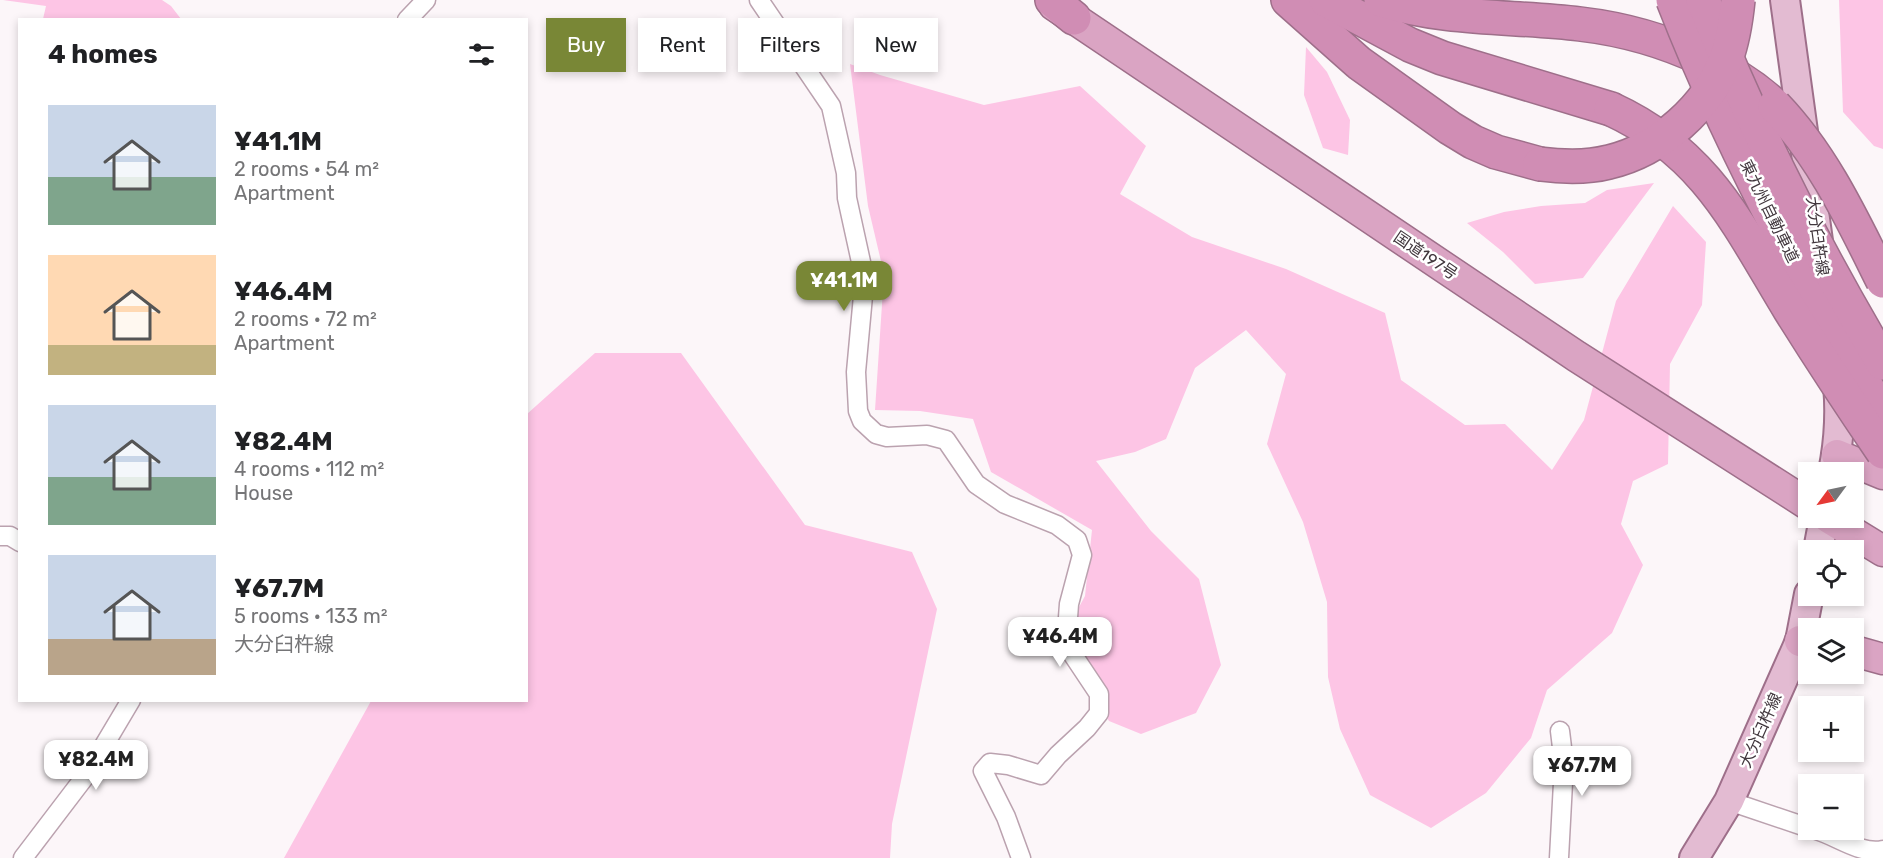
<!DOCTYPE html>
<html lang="en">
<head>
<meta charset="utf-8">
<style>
  body { margin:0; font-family:Rubik,"Noto Sans JP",sans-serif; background:#f2f2f2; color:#202124; height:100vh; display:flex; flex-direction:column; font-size:22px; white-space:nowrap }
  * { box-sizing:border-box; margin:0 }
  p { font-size:20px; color:#757577 }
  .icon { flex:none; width:33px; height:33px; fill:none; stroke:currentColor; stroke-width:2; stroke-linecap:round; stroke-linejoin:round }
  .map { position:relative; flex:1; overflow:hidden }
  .side { position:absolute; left:18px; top:18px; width:510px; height:684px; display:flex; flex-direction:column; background:#fff; border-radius:0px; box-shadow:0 3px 9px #0003 }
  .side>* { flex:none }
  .top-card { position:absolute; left:546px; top:18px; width:570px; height:54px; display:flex; gap:12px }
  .needle { width:39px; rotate:237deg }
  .buttons { position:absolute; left:1798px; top:462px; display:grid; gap:12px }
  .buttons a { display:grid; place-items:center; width:66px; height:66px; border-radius:0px; background:#fff; box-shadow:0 3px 9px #0003; font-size:30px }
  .price { position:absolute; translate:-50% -51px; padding:0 14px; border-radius:12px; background:#fff; color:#222; font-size:20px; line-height:39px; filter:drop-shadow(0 2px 3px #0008) }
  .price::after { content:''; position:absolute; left:50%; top:36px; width:18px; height:14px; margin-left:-9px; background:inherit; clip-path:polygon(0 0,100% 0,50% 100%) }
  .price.active { background:#798736; color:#fff }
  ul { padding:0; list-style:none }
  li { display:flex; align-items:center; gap:18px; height:150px; padding:0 30px }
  li span { display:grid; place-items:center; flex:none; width:168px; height:120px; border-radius:0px; color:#555 }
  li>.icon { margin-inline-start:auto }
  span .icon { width:72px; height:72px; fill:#fffc; stroke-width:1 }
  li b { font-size:26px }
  h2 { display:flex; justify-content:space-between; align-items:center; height:72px; padding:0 30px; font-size:26px }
  .tag { padding:0 21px; border-radius:0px; background:#fff; box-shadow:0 3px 9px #0003; font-size:21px; line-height:54px }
  .tag.active { background:#798736; color:#fff }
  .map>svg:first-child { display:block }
  .green { fill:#fdc5e5 }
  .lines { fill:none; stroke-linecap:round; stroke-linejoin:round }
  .minor-casing { stroke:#bba2af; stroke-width:21 }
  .primary-casing { stroke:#9e6f8a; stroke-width:32 }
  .trunk-casing { stroke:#9e6f8a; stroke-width:33 }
  .motorway-casing { stroke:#9e6f8a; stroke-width:36 }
  .minor { stroke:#fff; stroke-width:18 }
  .primary { stroke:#e3bbd2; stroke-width:28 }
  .trunk { stroke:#daa4c3; stroke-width:30 }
  .motorway { stroke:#d08db4; stroke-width:33 }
  .motorway-bridge-casing { stroke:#9e6f8a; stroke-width:36; stroke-linecap:butt }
  .motorway-bridge { stroke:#d08db4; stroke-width:33 }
  .labels { text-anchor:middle; stroke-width:5; stroke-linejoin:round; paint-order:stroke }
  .street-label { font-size:16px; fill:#41373d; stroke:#fff }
</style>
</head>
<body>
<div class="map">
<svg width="1883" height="858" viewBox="0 0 1883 858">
  <rect width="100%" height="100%" fill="#fcf6f9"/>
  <g class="green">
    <polygon points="3,0 162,0 171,6 181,19 43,19 46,6"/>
    <polygon points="1839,0 1883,0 1883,149 1874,146 1843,112"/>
    <polygon points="1306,47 1327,72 1350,120 1348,155 1323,148 1304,95"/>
    <polygon points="850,64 880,75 984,105 1080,86 1146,146 1120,194 1192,237 1286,269 1385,313 1401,380 1465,425 1505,424 1552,470 1584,420 1616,301 1673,206 1706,242 1702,305 1670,364 1668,464 1633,481 1621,524 1643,565 1612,633 1547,690 1531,738 1486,793 1431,828 1370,795 1340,729 1328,677 1327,602 1303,522 1267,444 1286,374 1246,330 1195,368 1166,439 1135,452 1096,461 1151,531 1199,579 1221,665 1196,713 1141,734 1109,721 1059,644 1085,596 1092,530 991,472 973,419 920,411 875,410 884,274 868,206"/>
    <polygon points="1654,183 1583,278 1535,284 1503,252 1467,223 1504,212 1541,206 1585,203 1607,190"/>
    <polygon points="595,353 681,353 805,525 912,552 937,609 892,824 890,858 284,858 371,701 526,700 527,414"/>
  </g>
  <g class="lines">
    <g class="minor-casing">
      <g id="minor">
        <polyline points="759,0 831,106 846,173 847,198 861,262 864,285 856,372 858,411 862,421 876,434 887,437 927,435 946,440 976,484 1005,504 1057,525 1077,540 1082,555 1069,604 1067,631 1073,655 1099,694 1099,713 1087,728 1058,755 1041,775 1008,765 990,763 983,771 1006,817 1021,858"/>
        <polyline points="407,20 426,0"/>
        <polyline points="0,536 10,536 20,542"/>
        <polyline points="1729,801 1809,828"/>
        <path d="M1816,830c21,6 45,25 67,20"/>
        <polyline points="23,858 87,774 131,700"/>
        <polyline points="1559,858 1564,764 1560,731"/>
      </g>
    </g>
    <g class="primary-casing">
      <g id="primary">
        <polyline points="1785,0 1818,241"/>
        <path d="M1833,472c6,-30 8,-65 4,-96"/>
        <polyline points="1818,550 1824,518"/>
        <polyline points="1694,858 1729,801 1800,641 1809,594"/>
      </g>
    </g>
    <g class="trunk-casing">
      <g id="trunk">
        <polyline points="1054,5 1576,356 1809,505"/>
        <polyline points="1837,455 1883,474"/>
        <polyline points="1829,518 1883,551"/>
        <polyline points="1800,641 1809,643"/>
        <polyline points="1854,651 1883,659"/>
      </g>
    </g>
    <g class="motorway-casing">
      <g id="motorway">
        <polyline points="1052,0 1074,18"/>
        <polyline points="1288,0 1359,63 1450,128 1473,142 1496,152 1540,164"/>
        <polyline points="1326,0 1410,45 1442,58 1611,109"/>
        <path d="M1381,0c65,20 133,16 199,24 43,5 83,16 123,35 26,12 50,26 72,47"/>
      </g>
    </g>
    <use href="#minor" class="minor"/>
    <use href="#primary" class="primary"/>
    <use href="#trunk" class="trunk"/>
    <use href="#motorway" class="motorway"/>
    <g class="motorway-bridge-casing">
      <g id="motorway-bridge">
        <path d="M1673,0c56,144 130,282 210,414"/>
        <path d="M1703,0c49,125 111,247 180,363"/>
        <path d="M1775,106c48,50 77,113 108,175"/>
        <path d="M1611,109c96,44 127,116 179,201 30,48 61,95 93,142"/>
        <path d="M1540,164c23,3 46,4 69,-2 51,-12 99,-55 117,-103 7,-19 10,-39 12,-59"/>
      </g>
    </g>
    <use href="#motorway-bridge" class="motorway-bridge"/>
  </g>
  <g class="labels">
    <g class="street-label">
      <text transform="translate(1770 211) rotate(64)" y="6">東九州自動車道</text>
      <text transform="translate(1818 236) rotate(82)" y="6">大分臼杵線</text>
      <text transform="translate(1426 255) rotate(34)" y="6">国道197号</text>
      <text transform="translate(1760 730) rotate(-66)" y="6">大分臼杵線</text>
    </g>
  </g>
</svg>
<div class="buttons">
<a><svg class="needle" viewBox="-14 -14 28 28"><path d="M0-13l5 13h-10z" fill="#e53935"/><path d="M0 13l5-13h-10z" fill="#757577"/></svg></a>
<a><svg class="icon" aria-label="locate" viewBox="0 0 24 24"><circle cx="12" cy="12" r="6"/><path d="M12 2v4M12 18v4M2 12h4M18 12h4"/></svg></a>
<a><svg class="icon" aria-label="layers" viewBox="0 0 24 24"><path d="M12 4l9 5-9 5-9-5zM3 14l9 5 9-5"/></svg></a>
<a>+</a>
<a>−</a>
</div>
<b class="price active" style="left:844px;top:312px">¥41.1M</b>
<b class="price" style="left:1060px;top:668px">¥46.4M</b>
<b class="price" style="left:96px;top:791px">¥82.4M</b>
<b class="price" style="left:1582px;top:797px">¥67.7M</b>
<div class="top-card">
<a class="tag active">Buy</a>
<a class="tag">Rent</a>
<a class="tag">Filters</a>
<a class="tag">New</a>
</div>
<section class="side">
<h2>4 homes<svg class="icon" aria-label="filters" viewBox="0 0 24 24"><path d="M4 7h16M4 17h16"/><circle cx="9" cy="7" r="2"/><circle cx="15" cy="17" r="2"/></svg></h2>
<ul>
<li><span style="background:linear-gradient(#c9d6e8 60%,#7fa58c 0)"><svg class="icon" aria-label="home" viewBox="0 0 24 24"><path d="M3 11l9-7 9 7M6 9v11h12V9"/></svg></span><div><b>¥41.1M</b><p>2 rooms · 54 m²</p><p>Apartment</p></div></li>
<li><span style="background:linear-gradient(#ffd9b3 75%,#c2b280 0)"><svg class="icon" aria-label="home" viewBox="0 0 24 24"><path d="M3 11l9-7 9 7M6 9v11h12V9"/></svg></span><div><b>¥46.4M</b><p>2 rooms · 72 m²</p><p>Apartment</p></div></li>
<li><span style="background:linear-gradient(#c9d6e8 60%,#7fa58c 0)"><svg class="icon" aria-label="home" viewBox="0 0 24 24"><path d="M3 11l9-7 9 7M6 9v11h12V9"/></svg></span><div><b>¥82.4M</b><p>4 rooms · 112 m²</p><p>House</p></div></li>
<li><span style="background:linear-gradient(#c9d6e8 70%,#b9a48a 0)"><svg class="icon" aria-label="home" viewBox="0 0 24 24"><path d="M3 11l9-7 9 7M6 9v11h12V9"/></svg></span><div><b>¥67.7M</b><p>5 rooms · 133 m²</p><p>大分臼杵線</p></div></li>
</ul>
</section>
</div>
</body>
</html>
